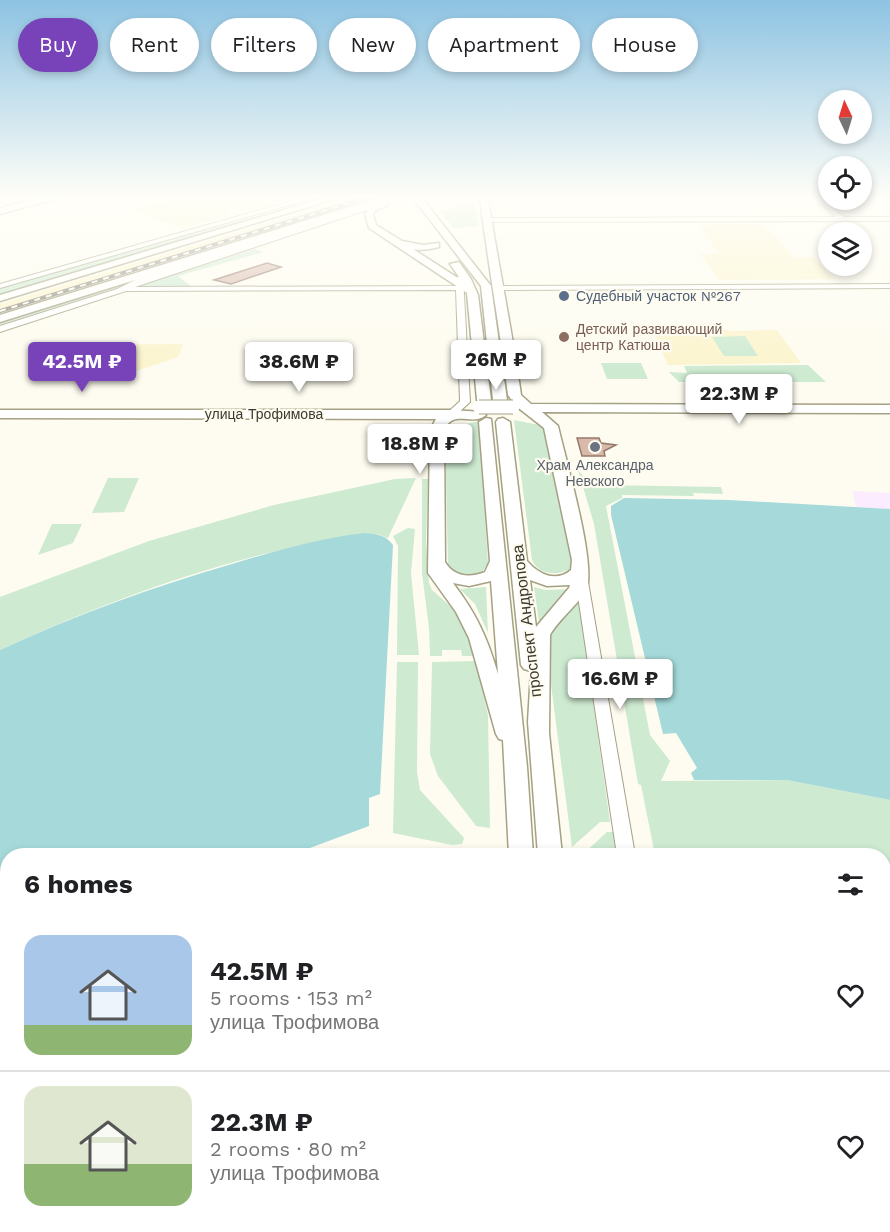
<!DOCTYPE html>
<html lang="en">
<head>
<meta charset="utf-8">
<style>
  body { margin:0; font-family:"Work Sans",sans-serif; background:#f2f2f2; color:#202124; height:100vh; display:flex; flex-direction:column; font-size:22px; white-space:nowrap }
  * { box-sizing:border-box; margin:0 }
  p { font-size:20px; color:#757577 }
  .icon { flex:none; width:33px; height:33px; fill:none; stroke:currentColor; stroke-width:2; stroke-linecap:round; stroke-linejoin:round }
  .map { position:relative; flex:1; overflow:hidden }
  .details { position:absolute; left:0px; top:848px; width:891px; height:386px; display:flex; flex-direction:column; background:#fff; border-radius:24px 24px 0 0; box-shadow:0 3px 9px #0003 }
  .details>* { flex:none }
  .banner { position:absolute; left:18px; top:18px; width:855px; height:54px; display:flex; gap:12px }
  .needle { width:39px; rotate:356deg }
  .fabs { position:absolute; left:818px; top:90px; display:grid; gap:12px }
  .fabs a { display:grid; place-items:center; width:54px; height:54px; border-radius:50%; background:#fff; box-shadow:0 3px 9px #0003; font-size:30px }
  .price { position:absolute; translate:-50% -51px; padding:0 14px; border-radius:6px; background:#fff; color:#222; font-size:20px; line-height:39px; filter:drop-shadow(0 2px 3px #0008) }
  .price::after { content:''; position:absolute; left:50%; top:36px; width:18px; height:14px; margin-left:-9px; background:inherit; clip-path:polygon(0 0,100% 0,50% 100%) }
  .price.active { background:#7842b8; color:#fff }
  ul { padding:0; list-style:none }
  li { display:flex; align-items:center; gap:18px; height:150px; padding:0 24px }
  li+li { border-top:2px solid #e0e0e0 }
  li span { display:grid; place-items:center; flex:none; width:168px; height:120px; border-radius:18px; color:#555 }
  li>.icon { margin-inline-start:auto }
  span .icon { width:72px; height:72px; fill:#fffc; stroke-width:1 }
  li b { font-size:26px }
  h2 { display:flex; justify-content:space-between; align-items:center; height:72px; padding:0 24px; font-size:26px }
  .chip { padding:0 21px; border-radius:27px; background:#fff; box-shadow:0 3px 9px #0003; font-size:21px; line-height:54px }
  .chip.active { background:#7842b8; color:#fff }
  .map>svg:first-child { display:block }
  .built { fill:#fbf4cd }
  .industrial { fill:#fbecff }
  .green { fill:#ceead1 }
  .water { fill:#a6dada }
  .building { fill:#d9baaa; stroke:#95796a; stroke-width:1.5 }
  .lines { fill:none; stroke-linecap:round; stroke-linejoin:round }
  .minor-casing { stroke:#a5a183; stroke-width:2 }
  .major-casing { stroke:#a5a183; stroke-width:3 }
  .minor { fill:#fff; fill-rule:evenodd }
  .major { fill:#fff; fill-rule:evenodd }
  .rail-casing { stroke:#8d8b7f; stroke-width:4 }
  .rail { stroke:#fefcf0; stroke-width:2; stroke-dasharray:6; stroke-linecap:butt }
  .major-bridge-casing { stroke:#a5a183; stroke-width:15; stroke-linecap:butt }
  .major-bridge { stroke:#fff; stroke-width:13 }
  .service-dot { fill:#5c6f8a; stroke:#fefcf0; stroke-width:2 }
  .education-dot { fill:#8d6e63; stroke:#fefcf0; stroke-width:2 }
  .worship-dot { fill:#6b7280; stroke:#fefcf0; stroke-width:2 }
  .labels { text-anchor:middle; stroke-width:4.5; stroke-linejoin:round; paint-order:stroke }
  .far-service-label { font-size:14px; fill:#4e5e75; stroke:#fefcf0; text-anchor:start }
  .far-education-label { font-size:14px; fill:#785e54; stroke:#fefcf0; text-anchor:start }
  .far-street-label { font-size:14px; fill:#3c3a2e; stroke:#fefcf0 }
  .far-worship-label { font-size:14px; fill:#5b616d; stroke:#fefcf0 }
  .street-label { font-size:16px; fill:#3c3a2e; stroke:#fefcf0 }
</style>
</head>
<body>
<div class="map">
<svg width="890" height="1232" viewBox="0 0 890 1232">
  <rect width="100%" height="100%" fill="#fefcf0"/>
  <g class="built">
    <polygon points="176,198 292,198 245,211 236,209 224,212 231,215 182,228 130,210"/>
    <polygon points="350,198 377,198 0,314 0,304"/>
    <polygon points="759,224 772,232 794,258 813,257 834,279 719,280 700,254 718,253 699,225"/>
    <polygon points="670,325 703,325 731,331 777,330 801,363 668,365 654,333"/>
    <polygon points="183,344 178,357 136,371 44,371 54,348 70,345"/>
  </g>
  <g class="industrial">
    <polygon points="852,491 890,493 890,509 856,507"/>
    <polygon points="7,986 7,1119 0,1123 0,989"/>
  </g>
  <g class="green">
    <polygon points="314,200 302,205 0,294 0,288"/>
    <polygon points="474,204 479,226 454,228 450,224 452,223 449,223 439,211 454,209 453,205"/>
    <polygon points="343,215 130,283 97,296 0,327 0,322"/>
    <polygon points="255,249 263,252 178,276 192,287 139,286"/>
    <polygon points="745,336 758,356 724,356 712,337"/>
    <polygon points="601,363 641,363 648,379 607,379"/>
    <polygon points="808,365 826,382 679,382 669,372 687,373 684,366"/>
    <path d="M514,420l30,6 30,136 -2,6c-13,8 -33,8 -40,-8z"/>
    <path d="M479,421l9,143 -7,9c-12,3 -26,3 -33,-8l-3,-132 3,-5z"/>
    <polygon points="578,470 584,477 602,485 721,487 723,494 693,493 694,496 622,495 622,498 606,506 650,735 670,761 661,781 787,780 890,800 890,974 886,1005 890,1009 890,1053 884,1053 884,855 655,855 641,785 638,784 594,524"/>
    <polygon points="108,478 139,478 124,512 92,513"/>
    <path d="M416,478l-28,60 -11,-4c-37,6 -76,11 -113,20 -90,23 -180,57 -264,96v-53l149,-56 125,-36 121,-26z"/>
    <polygon points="422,479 428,479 426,542 429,583 432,590 464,618 478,656 462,656 461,650 442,650 442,656 430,656 429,628 422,573"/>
    <polygon points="52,524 82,524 73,543 38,555"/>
    <polygon points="408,528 415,529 411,573 419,655 397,655 398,546 393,536"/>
    <polygon points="486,587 488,633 475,604 460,589"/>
    <polygon points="534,587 546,590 569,589 539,622"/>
    <polygon points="579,599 610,822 600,822 572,847 549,669 549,636 553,626"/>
    <polygon points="476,661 488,715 490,828 476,826 438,776 430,754 432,662"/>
    <polygon points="397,662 418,662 417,772 420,790 464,838 462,844 452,845 393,833"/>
    <polygon points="607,832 613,832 616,855 582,855"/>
    <polygon points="755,1226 829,1226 830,1232 757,1232"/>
  </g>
  <g class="water">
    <polygon points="624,498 729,500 890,509 890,800 787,780 694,780 691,773 697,768 676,733 663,734 611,515 611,506"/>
    <path d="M365,533c12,1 21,2 28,12l-13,249 -11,4v28l-78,29h-283l-1,105 -7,3v-313c75,-35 153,-63 232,-86 43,-13 88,-26 133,-31z"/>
  </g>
  <g class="building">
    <polygon points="267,263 281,267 231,284 214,280"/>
    <polygon points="577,438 599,438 601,443 616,445 604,451 605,456 582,456"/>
  </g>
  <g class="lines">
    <g class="minor-casing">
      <g id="minor">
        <polygon points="302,198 313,198 0,288 0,284"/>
        <polygon points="816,198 823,198 844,217 890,217 890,221 487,222 484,220 487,218 836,217"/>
        <polygon points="380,202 382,205 135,287 456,286 457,277 463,277 470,402 455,416 447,416 446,414 460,401 456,290 126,291 0,332 0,326 117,289 137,279"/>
        <polygon points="890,284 890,288 500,290 496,288 500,286"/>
        <polygon points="581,572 587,576 635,855 617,855 575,576"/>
        <rect x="501" y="1226" width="24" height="6"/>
        <polygon points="675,1226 699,1226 700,1232 676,1232"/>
      </g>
    </g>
    <g class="major-casing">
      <g id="major">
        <polygon points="42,198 59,198 0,214 0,208"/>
        <polygon points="324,198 338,198 0,301 0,295"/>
        <path d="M378,198h14l-5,3 1,4 -12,5 -3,4 3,11 26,16 21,4 16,-2v4c-9,2 -16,4 -26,2l48,31 -11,-16 9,-2 12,17 7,16 13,105 -2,3h-10l-2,-3 -10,-107 -98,-65 -4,-14 5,-7 -370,115v-7z"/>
        <polygon points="413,198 422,198 491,286 507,400 505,403 495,403 493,400 481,286"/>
        <path d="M480,198h8c10,66 24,131 33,197l10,9 359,1v8l-348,-1 16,14c8,35 37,133 29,162 -4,12 -29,32 -37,47l-1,98 13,122h-24l-10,-133 3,-51 -7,-2 -3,-4 -25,-243 2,-3 5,-1 7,4 17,139c11,13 29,22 44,9l1,-10 -28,-132 -28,-22 -8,-11c-8,-66 -20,-131 -28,-197zM530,580l17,6 23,-1 -1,3 -33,39z"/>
        <path d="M0,410h451l33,2 2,3c-14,12 -32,-7 -42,15l1,132c9,15 25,16 40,10l5,-11 -11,-139 7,-4 5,1 36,348 6,88h-24l-6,-115 -4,-1 -3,-5 -27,-96 -13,-26 -28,-39 2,-143 6,-11 -436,-1zM491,581l7,93c-11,-37 -21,-59 -45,-91l16,3z"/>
        <polygon points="524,1226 556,1226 557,1232 525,1232"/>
        <polygon points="566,1226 598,1226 599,1232 567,1232"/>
      </g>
    </g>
    <use href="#minor" class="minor"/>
    <use href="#major" class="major"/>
    <g class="rail-casing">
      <polyline id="rail" points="0,311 365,198"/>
    </g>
    <use href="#rail" class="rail"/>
    <g class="major-bridge-casing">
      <polyline id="major-bridge" points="479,407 513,407"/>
    </g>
    <use href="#major-bridge" class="major-bridge"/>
  </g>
  <linearGradient id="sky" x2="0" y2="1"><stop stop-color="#8dc3e2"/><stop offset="0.53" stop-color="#fffef8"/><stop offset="1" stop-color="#fffef8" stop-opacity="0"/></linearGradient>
  <rect width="890" height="371" fill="url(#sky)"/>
  <circle class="service-dot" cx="564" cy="296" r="6"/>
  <circle class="education-dot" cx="564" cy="337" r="6"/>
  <circle class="worship-dot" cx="595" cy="447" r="6"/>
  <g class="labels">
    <g class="far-service-label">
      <text x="576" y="301">Судебный участок №267</text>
    </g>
    <g class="far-education-label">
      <text x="576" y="334">Детский развивающий<tspan x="576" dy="16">центр Катюша</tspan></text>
    </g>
    <g class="far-street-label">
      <text x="264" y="419">улица Трофимова</text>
    </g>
    <g class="far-worship-label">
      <text x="595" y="470">Храм Александра<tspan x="595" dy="16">Невского</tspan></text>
    </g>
    <g class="street-label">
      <text transform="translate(526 621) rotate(-97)" y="6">проспект Андропова</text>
    </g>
  </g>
</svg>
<div class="fabs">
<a><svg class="needle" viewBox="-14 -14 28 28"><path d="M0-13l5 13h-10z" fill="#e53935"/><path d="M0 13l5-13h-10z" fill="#757577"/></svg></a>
<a><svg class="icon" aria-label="locate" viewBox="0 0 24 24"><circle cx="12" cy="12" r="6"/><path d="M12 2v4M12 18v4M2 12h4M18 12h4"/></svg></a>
<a><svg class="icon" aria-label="layers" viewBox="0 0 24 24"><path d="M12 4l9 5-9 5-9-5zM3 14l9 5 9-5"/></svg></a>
</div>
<b class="price" style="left:496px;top:391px">26M ₽</b>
<b class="price active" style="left:82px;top:393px">42.5M ₽</b>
<b class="price" style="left:299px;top:393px">38.6M ₽</b>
<b class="price" style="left:739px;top:425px">22.3M ₽</b>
<b class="price" style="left:420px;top:475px">18.8M ₽</b>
<b class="price" style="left:620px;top:710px">16.6M ₽</b>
<div class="banner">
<a class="chip active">Buy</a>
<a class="chip">Rent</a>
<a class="chip">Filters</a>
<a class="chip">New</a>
<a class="chip">Apartment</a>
<a class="chip">House</a>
</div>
<section class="details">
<h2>6 homes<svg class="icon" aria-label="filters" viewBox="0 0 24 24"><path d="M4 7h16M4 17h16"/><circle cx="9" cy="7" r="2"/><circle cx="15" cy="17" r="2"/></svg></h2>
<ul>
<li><span style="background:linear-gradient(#a9c7e8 75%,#8fb573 0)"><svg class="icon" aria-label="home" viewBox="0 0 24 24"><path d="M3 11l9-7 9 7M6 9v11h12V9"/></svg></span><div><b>42.5M ₽</b><p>5 rooms · 153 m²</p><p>улица Трофимова</p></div><svg class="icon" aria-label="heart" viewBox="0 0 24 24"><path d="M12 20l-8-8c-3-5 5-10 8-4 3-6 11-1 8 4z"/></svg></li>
<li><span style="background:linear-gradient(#dfe7d0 65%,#8fb573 0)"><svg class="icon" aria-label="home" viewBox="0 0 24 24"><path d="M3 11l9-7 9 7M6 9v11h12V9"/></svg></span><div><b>22.3M ₽</b><p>2 rooms · 80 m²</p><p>улица Трофимова</p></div><svg class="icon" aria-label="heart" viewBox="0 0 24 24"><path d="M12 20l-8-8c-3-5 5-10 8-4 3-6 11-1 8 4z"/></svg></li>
</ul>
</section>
</div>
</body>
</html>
